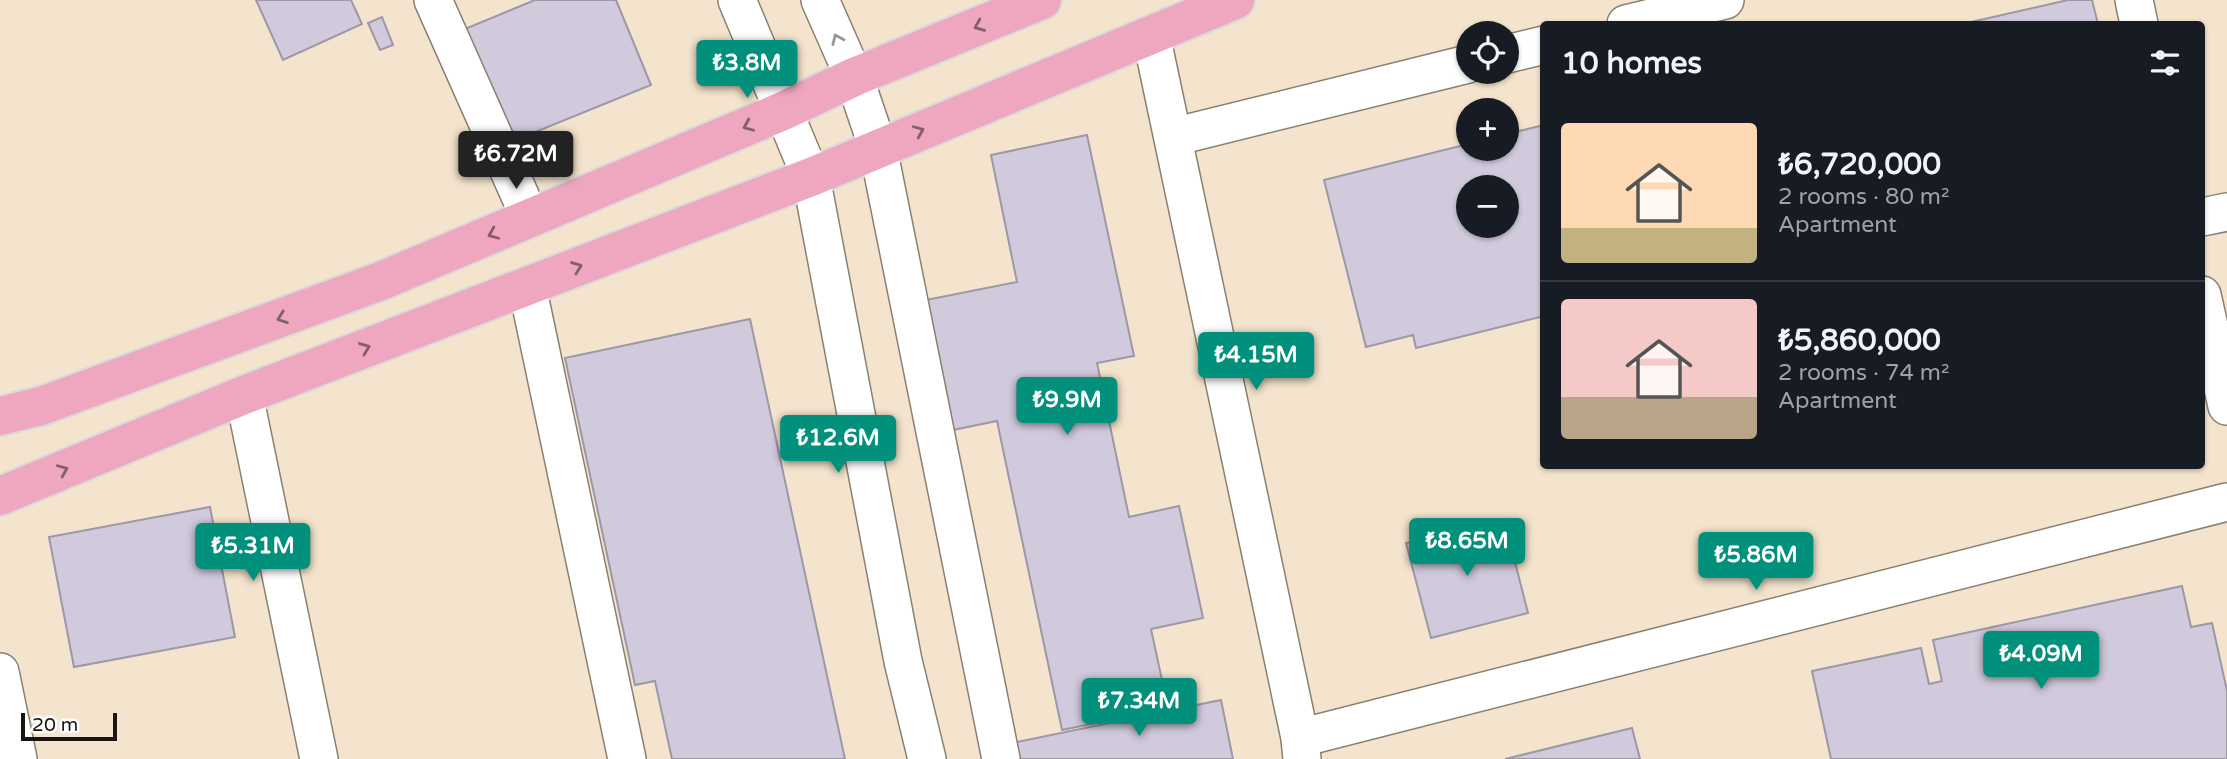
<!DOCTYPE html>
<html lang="en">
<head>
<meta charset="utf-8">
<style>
  body { margin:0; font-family:"Varela Round",sans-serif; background:#20242c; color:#f1f3f6; height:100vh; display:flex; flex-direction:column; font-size:26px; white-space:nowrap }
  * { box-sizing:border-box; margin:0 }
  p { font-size:23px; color:#9ea1a6 }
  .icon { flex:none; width:38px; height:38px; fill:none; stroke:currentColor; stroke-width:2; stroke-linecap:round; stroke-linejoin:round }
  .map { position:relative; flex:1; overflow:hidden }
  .drawer { position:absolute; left:1540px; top:21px; width:665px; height:448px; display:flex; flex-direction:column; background:#171b24; border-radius:7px; box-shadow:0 2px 5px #0004 }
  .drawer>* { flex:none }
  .tools { position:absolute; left:1456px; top:21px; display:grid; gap:14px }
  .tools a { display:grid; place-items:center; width:63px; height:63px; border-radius:50%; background:#171b24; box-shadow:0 2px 5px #0004; font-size:35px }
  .scale { position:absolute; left:21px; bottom:18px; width:96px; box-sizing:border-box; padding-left:7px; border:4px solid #191510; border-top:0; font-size:19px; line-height:24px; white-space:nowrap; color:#191510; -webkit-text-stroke:5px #fff; paint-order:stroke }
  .price { position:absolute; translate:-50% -60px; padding:0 16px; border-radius:7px; background:#00907b; color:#fff; font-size:23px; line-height:46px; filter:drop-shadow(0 2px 4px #0008) }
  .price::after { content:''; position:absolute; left:50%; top:42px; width:21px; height:16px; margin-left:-10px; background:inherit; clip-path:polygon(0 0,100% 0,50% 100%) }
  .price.on { background:#222; color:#fff }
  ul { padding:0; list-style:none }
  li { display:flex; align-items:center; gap:21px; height:175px; padding:0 21px }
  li+li { border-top:2px solid #363941 }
  li span { display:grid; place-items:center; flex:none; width:196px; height:140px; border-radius:7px; color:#555 }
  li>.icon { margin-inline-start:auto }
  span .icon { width:84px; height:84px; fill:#fffc; stroke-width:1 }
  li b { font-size:30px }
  h2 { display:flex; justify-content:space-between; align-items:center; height:84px; padding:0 21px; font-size:30px }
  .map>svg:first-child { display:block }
  .built { fill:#f4e4cd; fill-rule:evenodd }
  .building { fill:#d1cadc; stroke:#9d97a7; stroke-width:2; fill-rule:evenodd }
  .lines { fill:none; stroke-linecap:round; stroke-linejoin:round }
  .minor-casing { stroke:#8a8071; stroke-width:40 }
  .major-casing { stroke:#dadad9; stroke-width:42 }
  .minor { stroke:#fff; stroke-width:37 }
  .major { stroke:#efa6bf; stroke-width:38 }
  .oneway { stroke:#845e68 }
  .oneway2 { stroke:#989693 }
</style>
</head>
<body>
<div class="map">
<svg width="2227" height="759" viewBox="0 0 2227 759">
  <rect width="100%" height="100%" fill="#fdf2e1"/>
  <path class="built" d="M0,0h2227v759h-2227zM1544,24h658v442h-658zM1468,33h39v39h-39zM1468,110h39v39h-39zM1468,187h39v39h-39z"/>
  <g class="building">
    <polygon points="256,0 351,0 362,24 283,60"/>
    <polygon points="535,0 616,0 651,85 506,144 460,31"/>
    <polygon points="2068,0 2092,0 2098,24 1962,24"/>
    <polygon points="382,17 393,45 380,50 368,23"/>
    <path d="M1544,125v191l-128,32 -3,-13 -47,12 -42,-167 144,-36v5h39v-15zM1468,187h39v39h-39z"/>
    <polygon points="1087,135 1134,356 1097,363 1129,517 1179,506 1203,618 1151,629 1168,708 1062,730 997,421 953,430 926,300 1017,282 991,155"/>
    <polygon points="750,319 845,759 672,759 655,681 635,685 565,358"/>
    <polygon points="210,507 235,637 74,667 49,537"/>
    <polygon points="1504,519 1528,613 1431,638 1406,543"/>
    <polygon points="2182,586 2191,627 2212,623 2227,691 2227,759 1831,759 1812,671 1921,648 1929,684 1942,681 1933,640"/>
    <polygon points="1221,700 1233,759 1010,759 1007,744"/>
    <polygon points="1632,728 1640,759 1505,759"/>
  </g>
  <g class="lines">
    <g class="minor-casing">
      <g id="minor">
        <polyline points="433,0 530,218"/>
        <polyline points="737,0 811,177 903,661 927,759"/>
        <polyline points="820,0 854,77 878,148 1001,759"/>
        <polyline points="2134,0 2139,24"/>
        <polyline points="1626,24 1725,0"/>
        <polyline points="1151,35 1300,738 1302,759"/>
        <polyline points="1507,54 1544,45"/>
        <polyline points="1173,137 1468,64"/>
        <polyline points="2202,217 2227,212"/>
        <polyline points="527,286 627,759"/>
        <polyline points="2202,295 2227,406"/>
        <polyline points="244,395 319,759"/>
        <polyline points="0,672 18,759"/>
        <polyline points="1300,738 2227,502"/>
      </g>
    </g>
    <g class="major-casing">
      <g id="major">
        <polyline points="0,416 41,406 381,281 783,111 854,77 1042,0"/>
        <polyline points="0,496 244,395 811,177 1235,0"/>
      </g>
    </g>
    <use href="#minor" class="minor"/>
    <use href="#major" class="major"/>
  </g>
  <defs><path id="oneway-chevron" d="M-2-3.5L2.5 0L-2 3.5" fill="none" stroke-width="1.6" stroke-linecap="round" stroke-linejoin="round" transform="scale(1.75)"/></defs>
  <g class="oneway">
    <use href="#oneway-chevron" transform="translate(979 26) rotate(158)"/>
    <use href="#oneway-chevron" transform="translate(748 126) rotate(157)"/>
    <use href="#oneway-chevron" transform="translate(919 131) rotate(-23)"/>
    <use href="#oneway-chevron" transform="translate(493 234) rotate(157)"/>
    <use href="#oneway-chevron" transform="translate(577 267) rotate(-21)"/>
    <use href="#oneway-chevron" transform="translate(282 318) rotate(160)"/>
    <use href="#oneway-chevron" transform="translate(365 348) rotate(-21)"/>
    <use href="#oneway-chevron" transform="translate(63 470) rotate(-23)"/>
  </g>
  <use class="oneway2" href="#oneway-chevron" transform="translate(837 39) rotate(-114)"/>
</svg>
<div class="tools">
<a><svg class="icon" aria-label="locate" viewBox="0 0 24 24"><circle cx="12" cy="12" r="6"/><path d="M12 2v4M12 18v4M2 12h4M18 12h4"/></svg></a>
<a>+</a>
<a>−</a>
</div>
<div class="scale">20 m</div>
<b class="price" style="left:747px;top:100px">₺3.8M</b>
<b class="price on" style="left:516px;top:191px">₺6.72M</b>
<b class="price" style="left:1256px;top:392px">₺4.15M</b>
<b class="price" style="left:1067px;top:437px">₺9.9M</b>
<b class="price" style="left:838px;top:475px">₺12.6M</b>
<b class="price" style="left:1467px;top:578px">₺8.65M</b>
<b class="price" style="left:253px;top:583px">₺5.31M</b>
<b class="price" style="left:1756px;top:592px">₺5.86M</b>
<b class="price" style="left:2041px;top:691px">₺4.09M</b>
<b class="price" style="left:1139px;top:738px">₺7.34M</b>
<section class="drawer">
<h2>10 homes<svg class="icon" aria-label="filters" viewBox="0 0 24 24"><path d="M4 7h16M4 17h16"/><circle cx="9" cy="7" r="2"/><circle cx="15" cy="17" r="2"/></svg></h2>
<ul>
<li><span style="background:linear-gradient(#ffd9b3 75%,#c2b280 0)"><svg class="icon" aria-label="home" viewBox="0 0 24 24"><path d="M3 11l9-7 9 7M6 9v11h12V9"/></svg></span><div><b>₺6,720,000</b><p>2 rooms · 80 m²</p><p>Apartment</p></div></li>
<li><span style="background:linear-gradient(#f6c9c9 70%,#b9a48a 0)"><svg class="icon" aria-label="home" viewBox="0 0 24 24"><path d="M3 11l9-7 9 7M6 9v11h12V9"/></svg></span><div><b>₺5,860,000</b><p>2 rooms · 74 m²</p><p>Apartment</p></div></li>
</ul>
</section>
</div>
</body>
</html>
